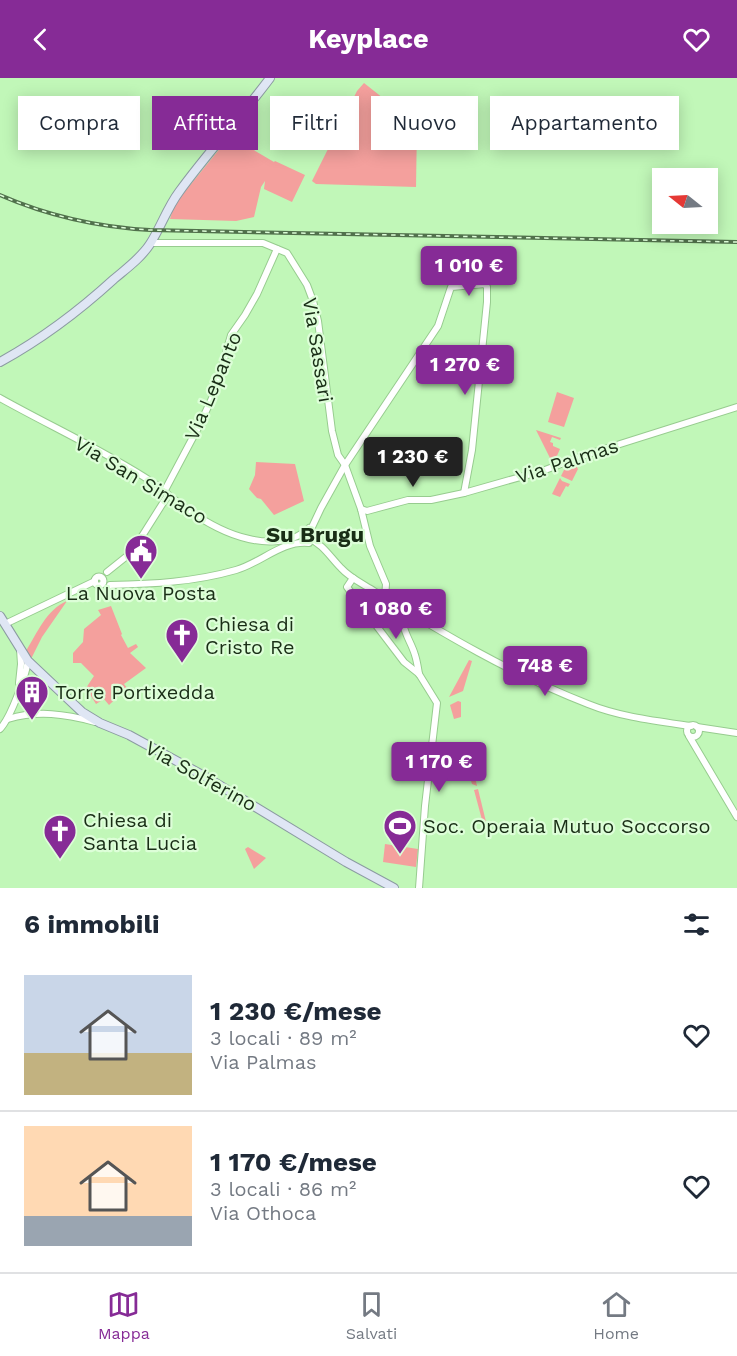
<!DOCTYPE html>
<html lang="it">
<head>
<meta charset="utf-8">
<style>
  body { margin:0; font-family:"Work Sans",sans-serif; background:#f6f6f7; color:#1f2937; height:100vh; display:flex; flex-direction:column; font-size:22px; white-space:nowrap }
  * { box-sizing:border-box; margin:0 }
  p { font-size:20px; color:#747a83 }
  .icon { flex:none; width:33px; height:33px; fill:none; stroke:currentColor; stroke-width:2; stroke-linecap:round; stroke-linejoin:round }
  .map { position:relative; height:810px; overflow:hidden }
  .side { display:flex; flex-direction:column; background:#fff; flex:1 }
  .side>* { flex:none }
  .hud { position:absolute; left:18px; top:18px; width:702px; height:54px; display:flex; gap:12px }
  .needle { width:39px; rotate:288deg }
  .tools { position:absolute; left:652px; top:90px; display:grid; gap:12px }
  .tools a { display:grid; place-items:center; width:66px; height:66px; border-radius:0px; background:#fff; box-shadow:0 3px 15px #0003; font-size:30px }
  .price { position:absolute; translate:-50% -51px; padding:0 14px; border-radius:6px; background:#862b96; color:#fff; font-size:20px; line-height:39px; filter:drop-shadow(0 2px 3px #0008) }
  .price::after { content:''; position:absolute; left:50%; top:36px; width:18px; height:14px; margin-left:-9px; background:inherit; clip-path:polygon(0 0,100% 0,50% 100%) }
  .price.selected { background:#222; color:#fff }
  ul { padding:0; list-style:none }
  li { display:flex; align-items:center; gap:18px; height:150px; padding:0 24px }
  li+li { border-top:2px solid #e0e1e3 }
  li span { display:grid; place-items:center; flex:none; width:168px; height:120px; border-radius:0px; color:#555 }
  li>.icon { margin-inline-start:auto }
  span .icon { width:72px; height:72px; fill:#fffc; stroke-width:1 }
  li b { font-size:26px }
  h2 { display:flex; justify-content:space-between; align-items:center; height:72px; padding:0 24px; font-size:26px }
  .tag { padding:0 21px; border-radius:0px; background:#fff; box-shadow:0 3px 15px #0003; font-size:21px; line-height:54px }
  .tag.selected { background:#862b96; color:#fff }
  header { display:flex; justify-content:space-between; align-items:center; height:78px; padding:0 24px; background:#862b96; color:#fff; font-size:27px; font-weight:700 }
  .menu { display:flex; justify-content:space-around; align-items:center; height:84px; border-top:2px solid #e0e1e3; background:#fff; font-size:16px; color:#747a83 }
  .menu a { display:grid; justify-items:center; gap:3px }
  .menu .selected { color:#862b96 }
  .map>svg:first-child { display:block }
  .green { fill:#f4a09d }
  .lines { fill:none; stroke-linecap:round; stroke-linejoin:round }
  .minor-casing { stroke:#97cc8f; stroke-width:8 }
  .major-casing { stroke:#8b9ba1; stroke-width:10 }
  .minor { stroke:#fff; stroke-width:6 }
  .major { stroke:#dfe6f4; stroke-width:8 }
  .rail-casing { stroke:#51714c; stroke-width:4 }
  .rail { stroke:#ddfed8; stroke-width:1.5; stroke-dasharray:4.5; stroke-linecap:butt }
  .labels { text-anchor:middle; stroke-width:4.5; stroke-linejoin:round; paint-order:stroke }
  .street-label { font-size:20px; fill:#192e16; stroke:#ddfed8 }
  .poi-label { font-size:20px; fill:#192e16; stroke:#ddfed8; text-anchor:start }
  .quarter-label { font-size:22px; font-weight:bold; fill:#192e16; stroke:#ddfed8 }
</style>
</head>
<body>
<header><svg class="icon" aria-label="back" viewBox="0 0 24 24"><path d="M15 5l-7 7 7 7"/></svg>Keyplace<svg class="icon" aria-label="heart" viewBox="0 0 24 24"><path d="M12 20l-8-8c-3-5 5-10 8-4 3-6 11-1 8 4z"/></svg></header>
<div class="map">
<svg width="737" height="810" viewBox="0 0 737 810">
  <rect width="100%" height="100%" fill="#c1f7b8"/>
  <g class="green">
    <polygon points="364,5 417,47 416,109 316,106 312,103 357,13"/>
    <polygon points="230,58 274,84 275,83 305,97 292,124 264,111 265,103 261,109 254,139 236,143 170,141 174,127"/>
    <polygon points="557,314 574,320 564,349 548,344"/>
    <polygon points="536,352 561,360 560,362 552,359 550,364 553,365 553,368 560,371 556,380 551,382"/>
    <polygon points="256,384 295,386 304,423 274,437 261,421 257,420 249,411 255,397"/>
    <polygon points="575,386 578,391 572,403 561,398 565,390"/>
    <polygon points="560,400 562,403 570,406 568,409 566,408 560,419 552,416"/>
    <path d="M67,523l-25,36 -11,22 -5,-8c11,-18 21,-42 41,-50z"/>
    <polygon points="111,528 122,556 121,557 128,570 136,566 138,569 130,575 146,590 124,606 127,610 109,627 104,621 96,626 86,610 94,598 81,585 73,585 73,575 83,564 84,551 101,537 98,532"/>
    <polygon points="469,582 472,583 463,613 449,619"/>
    <polygon points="458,623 461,624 461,639 454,641 450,627"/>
    <polygon points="469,672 477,708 472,706 462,673"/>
    <polygon points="478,711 488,752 485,753 474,712"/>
    <polygon points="385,766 418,771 416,789 383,784"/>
    <polygon points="248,769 266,780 254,791 245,771"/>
  </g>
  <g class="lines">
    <g class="minor-casing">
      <g id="minor">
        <polyline points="151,165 263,165 287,175 307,207 313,223 318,243 332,353 338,377 345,387 361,431 370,468 386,506 385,520"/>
        <path d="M0,320c50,28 105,53 152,84 7,4 12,10 18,14 22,18 51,37 79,43 21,5 46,3 60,-11"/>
        <polyline points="165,412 199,348 214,316 231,257 245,237 257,216 277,171"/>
        <polyline points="361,431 367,433 408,422 431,422 464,415 545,392 582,378 737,329"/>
        <path d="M308,460c15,6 22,19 33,30 9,10 22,16 33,23 68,42 139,84 214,113 32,13 68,17 103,22"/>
        <polyline points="305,464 321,430 345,387 438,248 451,209 485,206 487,209 487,224 472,372 464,415"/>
        <polyline points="107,494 132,474 168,417"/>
        <circle cx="99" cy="503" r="4.5"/>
        <polyline points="353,500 347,509 404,584 419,596 437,625 425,728 419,810"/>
        <path d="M110,507c43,-1 84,-3 126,-15 25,-7 46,-30 73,-27"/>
        <path d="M406,532c-9,15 5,30 9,45 2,6 3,13 4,19"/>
        <polyline points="5,546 95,503"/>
        <polyline points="19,605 21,586 20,571"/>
        <path d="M8,641c30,-9 57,-5 87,3"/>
        <circle cx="693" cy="653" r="6"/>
        <polyline points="697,649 737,655"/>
        <path d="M0,651c11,-12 25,-51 28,-68"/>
        <polyline points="689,658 737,739"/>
      </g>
    </g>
    <g class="major-casing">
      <g id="major">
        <path d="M0,284c42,-23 79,-51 114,-83 13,-11 27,-21 36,-35 11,-17 17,-36 29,-52 28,-39 62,-75 91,-114"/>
        <polyline points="0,538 28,583 82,634 100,645 129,657 206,699 346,784 394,810"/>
      </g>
    </g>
    <use href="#minor" class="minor"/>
    <use href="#major" class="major"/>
    <g class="rail-casing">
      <path id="rail" d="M0,117c48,21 98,32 150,35l587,12"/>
    </g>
    <use href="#rail" class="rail"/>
  </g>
  <defs>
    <g id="civic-pin" transform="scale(1.725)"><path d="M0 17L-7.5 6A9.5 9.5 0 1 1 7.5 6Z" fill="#862b96" stroke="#ddfed8"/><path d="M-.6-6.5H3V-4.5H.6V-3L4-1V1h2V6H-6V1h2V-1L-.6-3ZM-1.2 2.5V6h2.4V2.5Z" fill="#fff"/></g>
    <g id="church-pin" transform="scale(1.725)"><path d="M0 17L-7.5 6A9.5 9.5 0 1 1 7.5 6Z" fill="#862b96" stroke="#ddfed8"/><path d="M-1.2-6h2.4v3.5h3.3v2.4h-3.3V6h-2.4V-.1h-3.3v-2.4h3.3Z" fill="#fff"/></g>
    <g id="building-pin" transform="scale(1.725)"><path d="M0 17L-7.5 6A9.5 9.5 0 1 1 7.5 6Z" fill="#862b96" stroke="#ddfed8"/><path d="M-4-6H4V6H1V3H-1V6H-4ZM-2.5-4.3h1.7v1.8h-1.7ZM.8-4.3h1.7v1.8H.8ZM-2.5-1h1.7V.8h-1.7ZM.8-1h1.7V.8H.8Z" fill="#fff"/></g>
    <g id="stadium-pin" transform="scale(1.725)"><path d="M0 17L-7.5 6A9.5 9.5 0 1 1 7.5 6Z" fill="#862b96" stroke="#ddfed8"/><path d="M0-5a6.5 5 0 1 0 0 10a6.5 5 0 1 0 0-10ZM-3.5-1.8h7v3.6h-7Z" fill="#fff"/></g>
  </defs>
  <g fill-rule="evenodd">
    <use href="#civic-pin" x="141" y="473"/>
    <use href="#church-pin" x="182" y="557"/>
    <use href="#building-pin" x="32" y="614"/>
    <use href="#stadium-pin" x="400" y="748"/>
    <use href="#church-pin" x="60" y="753"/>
  </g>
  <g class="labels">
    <g class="street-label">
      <text transform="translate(318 272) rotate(81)" y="7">Via Sassari</text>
      <text transform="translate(213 308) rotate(-67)" y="7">Via Lepanto</text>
      <text transform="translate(567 383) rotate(-18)" y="7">Via Palmas</text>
      <text transform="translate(141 402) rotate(31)" y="7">Via San Simaco</text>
      <text transform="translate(201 698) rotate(29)" y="7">Via Solferino</text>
    </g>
    <g class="poi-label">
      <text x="141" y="522" text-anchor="middle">La Nuova Posta</text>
      <text x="205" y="553">Chiesa di<tspan x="205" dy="23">Cristo Re</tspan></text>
      <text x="55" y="621">Torre Portixedda</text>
      <text x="83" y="749">Chiesa di<tspan x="83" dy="23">Santa Lucia</tspan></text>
      <text x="423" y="755">Soc. Operaia Mutuo Soccorso</text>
    </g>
    <g class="quarter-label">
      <text x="315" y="464">Su Brugu</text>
    </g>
  </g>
</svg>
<div class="tools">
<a><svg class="needle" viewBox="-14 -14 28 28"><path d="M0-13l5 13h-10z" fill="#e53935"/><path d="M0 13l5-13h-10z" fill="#747a83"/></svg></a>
</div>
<b class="price" style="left:469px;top:219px">1 010 €</b>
<b class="price" style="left:465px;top:318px">1 270 €</b>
<b class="price selected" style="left:413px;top:410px">1 230 €</b>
<b class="price" style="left:396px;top:562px">1 080 €</b>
<b class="price" style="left:545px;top:619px">748 €</b>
<b class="price" style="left:439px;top:715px">1 170 €</b>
<div class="hud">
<a class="tag">Compra</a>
<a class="tag selected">Affitta</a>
<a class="tag">Filtri</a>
<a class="tag">Nuovo</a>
<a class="tag">Appartamento</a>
</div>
</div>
<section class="side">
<h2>6 immobili<svg class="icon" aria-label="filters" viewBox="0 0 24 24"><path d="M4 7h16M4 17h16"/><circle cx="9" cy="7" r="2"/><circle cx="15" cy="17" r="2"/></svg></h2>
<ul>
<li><span style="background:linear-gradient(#c9d6e8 65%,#c2b280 0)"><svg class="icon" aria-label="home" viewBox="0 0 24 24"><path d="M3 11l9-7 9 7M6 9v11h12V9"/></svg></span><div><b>1 230 €/mese</b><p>3 locali · 89 m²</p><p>Via Palmas</p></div><svg class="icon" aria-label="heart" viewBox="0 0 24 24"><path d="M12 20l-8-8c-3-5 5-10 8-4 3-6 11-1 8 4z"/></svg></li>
<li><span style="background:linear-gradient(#ffd9b3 75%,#9aa5b1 0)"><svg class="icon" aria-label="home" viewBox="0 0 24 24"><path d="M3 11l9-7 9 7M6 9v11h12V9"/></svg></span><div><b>1 170 €/mese</b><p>3 locali · 86 m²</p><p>Via Othoca</p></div><svg class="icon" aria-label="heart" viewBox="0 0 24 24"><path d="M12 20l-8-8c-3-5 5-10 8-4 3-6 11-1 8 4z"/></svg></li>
</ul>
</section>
<nav class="menu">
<a class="selected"><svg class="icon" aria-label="map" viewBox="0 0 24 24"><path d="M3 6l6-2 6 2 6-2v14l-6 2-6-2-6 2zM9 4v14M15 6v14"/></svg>Mappa</a>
<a><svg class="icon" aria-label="saved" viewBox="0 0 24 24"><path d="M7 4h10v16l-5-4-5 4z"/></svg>Salvati</a>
<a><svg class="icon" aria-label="home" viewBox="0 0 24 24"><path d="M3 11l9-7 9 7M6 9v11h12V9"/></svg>Home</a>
</nav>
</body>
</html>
